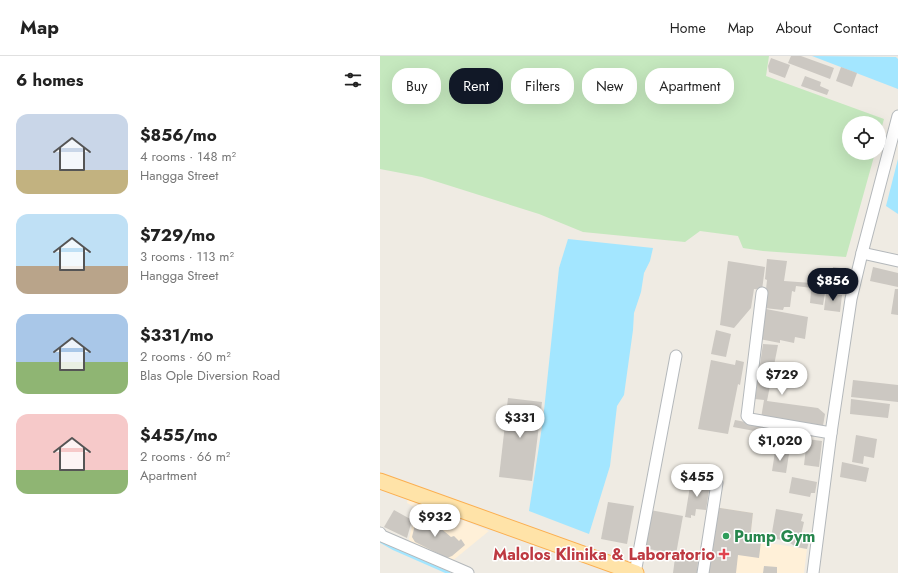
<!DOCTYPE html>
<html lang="en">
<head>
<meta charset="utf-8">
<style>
  body { margin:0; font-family:Jost,sans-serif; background:#f6f6f6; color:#222; height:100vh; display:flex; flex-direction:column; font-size:15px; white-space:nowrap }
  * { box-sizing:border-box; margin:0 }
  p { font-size:13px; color:#767676 }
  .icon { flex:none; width:22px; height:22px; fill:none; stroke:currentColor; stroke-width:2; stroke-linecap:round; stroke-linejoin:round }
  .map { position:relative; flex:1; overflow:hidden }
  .side { display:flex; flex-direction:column; background:#fff; width:380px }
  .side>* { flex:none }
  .top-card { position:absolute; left:12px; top:12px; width:380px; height:36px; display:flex; gap:8px }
  .fabs { position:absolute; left:462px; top:60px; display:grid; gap:8px }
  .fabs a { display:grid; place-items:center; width:44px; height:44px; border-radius:50%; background:#fff; box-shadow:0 4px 16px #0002; font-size:20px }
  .price { position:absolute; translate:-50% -34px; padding:0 9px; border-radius:14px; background:#fff; color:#222; font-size:13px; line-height:26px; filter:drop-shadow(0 1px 2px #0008) }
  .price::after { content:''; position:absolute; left:50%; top:24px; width:12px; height:9px; margin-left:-6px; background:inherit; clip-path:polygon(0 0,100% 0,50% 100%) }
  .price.current { background:#111827; color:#fff }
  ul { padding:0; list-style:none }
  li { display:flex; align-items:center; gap:12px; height:100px; padding:0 16px }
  li span { display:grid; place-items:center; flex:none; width:112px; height:80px; border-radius:12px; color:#555 }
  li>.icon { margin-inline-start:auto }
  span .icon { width:48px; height:48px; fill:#fffc; stroke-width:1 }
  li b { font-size:17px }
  h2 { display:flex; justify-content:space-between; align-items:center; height:48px; padding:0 16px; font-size:17px }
  .chip { padding:0 14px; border-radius:16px; background:#fff; box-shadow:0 4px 16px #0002; font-size:14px; line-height:36px }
  .chip.current { background:#111827; color:#fff }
  header { display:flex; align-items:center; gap:24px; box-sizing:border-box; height:56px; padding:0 20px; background:#fff; border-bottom:1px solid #e0e0e0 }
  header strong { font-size:19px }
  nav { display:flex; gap:22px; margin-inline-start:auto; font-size:14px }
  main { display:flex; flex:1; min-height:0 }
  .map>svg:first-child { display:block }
  .commercial { fill:#fff0d8 }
  .green { fill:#c5e8be }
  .water { fill:#a3e6ff }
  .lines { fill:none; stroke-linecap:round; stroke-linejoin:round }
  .stream { stroke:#a3e6ff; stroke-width:3 }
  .building { fill:#ccc8c2 }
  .minor-casing { stroke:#b4b8bb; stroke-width:13 }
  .major-casing { stroke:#fbaf51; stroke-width:17 }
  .minor { stroke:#fff; stroke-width:11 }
  .major { stroke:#ffe3a8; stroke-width:15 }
  .leisure-dot { fill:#2e9e5b; stroke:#fff; stroke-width:1.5 }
  .health-dot { fill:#e0444e; stroke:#fff; stroke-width:1.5 }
  .labels { text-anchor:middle; stroke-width:3; stroke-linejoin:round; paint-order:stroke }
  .leisure-label { font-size:16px; font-weight:bold; fill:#27864d; stroke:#fff; text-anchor:start }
  .health-label { font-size:16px; font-weight:bold; fill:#be3a42; stroke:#fff; text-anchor:end }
</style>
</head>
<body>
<header>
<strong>Map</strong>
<nav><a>Home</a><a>Map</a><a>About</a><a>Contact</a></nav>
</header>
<main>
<section class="side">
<h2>6 homes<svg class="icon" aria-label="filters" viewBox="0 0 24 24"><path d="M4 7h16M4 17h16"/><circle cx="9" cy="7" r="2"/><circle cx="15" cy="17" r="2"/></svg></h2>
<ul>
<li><span style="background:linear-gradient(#c9d6e8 70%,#c2b280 0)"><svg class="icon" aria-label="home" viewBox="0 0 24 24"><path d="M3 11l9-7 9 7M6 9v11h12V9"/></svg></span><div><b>$856/mo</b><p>4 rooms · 148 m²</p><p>Hangga Street</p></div></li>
<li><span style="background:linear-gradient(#bfe0f5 65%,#b9a48a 0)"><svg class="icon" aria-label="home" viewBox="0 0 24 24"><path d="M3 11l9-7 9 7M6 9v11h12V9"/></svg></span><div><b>$729/mo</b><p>3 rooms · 113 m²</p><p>Hangga Street</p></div></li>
<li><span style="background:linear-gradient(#a9c7e8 60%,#8fb573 0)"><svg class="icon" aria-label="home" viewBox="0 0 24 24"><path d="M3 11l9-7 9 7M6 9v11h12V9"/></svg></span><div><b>$331/mo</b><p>2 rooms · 60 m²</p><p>Blas Ople Diversion Road</p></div></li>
<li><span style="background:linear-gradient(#f6c9c9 70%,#8fb573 0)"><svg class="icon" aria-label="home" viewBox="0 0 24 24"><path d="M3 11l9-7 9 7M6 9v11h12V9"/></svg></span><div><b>$455/mo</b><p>2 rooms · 66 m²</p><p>Apartment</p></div></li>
</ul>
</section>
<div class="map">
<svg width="518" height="517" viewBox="0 0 518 517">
  <rect width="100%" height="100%" fill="#efebe3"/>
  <g class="commercial">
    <polygon points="28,441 109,475 71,506 31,488 29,483 36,452 27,447"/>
    <polygon points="334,451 373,457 370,484 427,493 424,517 326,517"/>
  </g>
  <polygon class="green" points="0,0 389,0 386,20 504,63 499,81 499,67 469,67 469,97 495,97 466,201 383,195 363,192 358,180 320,175 305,186 203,176 159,158 42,121 0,113"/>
  <g class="water">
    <polygon points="432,0 516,1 518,3 518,33"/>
    <polygon points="518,103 518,158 506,150"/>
    <polygon points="188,183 273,192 270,205 264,217 261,236 254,257 253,274 244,339 237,350 230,410 209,478 149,455 163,364 179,212"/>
  </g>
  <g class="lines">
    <polyline class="stream" points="0,485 14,493 69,517"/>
  </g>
  <g class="building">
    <polygon points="411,0 421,0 454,12 450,23 408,7"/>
    <polygon points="391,2 410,9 405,22 389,16 388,10"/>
    <polygon points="461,11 477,17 472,31 456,25"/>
    <polygon points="425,20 441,26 440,30 449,34 447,39 421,30"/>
    <polygon points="387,203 407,205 404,225 432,227 432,232 416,230 415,236 412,235 410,251 404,251 403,254 384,252 387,224 385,223"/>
    <polygon points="348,205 385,211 382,234 374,233 371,252 354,272 340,269"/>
    <polygon points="453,211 468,213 465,232 451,230"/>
    <polygon points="493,211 518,217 518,231 490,225"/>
    <polygon points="515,233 518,233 518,259 511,258"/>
    <polygon points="431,235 445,237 443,249 430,247"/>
    <polygon points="446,237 462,239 460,256 444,254"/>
    <polygon points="386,253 428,261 425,283 415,281 414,287 400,284 400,287 380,283"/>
    <polygon points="336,274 351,278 346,301 331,298"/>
    <polygon points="383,288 398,289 387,345 438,352 445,358 443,370 381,362 384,344 375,343"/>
    <polygon points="331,304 355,309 356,304 364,306 360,329 358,328 348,378 318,373"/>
    <polygon points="473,324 518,329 518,346 471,341"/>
    <polygon points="128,342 162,346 152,425 119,421"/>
    <polygon points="471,343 510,348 508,362 470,358"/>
    <polygon points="355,364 387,370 386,377 353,371"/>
    <polygon points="476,379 497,383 494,402 484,400 483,408 472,406"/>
    <polygon points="427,383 442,385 439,411 424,409"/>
    <polygon points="395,396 409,398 406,417 392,415"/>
    <polygon points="462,406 489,412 486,426 460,421"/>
    <polygon points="412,421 437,426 435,437 431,437 430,441 409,437"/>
    <polygon points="311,424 330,427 326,454 316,453 315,460 311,459 311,462 305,461"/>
    <polygon points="228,446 254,450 247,488 221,483"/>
    <polygon points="334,451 373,457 370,484 381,486 379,502 358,499 356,517 326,517"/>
    <polygon points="396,453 423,458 421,465 424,466 421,479 430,481 427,493 416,491 407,485 391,482"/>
    <polygon points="14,454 32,464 27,482 4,471"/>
    <polygon points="270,454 303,460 296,498 263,492"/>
    <polygon points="38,457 45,459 44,462 52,464 51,469 59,471 71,481 74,480 79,485 81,483 85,489 72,500 67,502 35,486 32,481"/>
    <polygon points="295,502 318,505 317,517 293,517"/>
    <polygon points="384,510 397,511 397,517 383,517"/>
  </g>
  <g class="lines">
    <g class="minor-casing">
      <g id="minor">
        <polyline points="482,197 518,205"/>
        <polyline points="382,237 367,360 370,363 451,377"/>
        <polyline points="0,477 2,480 88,517"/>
        <polyline points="255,517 296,300"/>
        <polyline points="323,517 337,427"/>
        <polyline points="433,517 451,377 471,243 482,197 518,60"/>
      </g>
    </g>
    <g class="major-casing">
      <polyline id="major" points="0,425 256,517"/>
    </g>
    <use href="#minor" class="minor"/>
    <use href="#major" class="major"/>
  </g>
  <circle class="leisure-dot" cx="346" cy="480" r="4"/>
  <path class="health-dot" d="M342 492h4v4h4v4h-4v4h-4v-4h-4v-4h4z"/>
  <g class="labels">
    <g class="leisure-label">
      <text x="354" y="486">Pump Gym</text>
    </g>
    <g class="health-label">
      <text x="335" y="504">Malolos Klinika &amp; Laboratorio</text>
    </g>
  </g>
</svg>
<div class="fabs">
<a><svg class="icon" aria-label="locate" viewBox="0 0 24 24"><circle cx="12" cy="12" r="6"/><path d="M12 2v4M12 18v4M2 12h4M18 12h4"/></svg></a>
</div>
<b class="price current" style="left:453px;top:246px">$856</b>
<b class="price" style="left:402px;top:340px">$729</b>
<b class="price" style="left:140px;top:383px">$331</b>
<b class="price" style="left:400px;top:406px">$1,020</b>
<b class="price" style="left:317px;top:442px">$455</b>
<b class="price" style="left:55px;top:482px">$932</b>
<div class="top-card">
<a class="chip">Buy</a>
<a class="chip current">Rent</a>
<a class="chip">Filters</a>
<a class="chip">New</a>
<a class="chip">Apartment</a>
</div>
</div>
</main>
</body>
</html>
